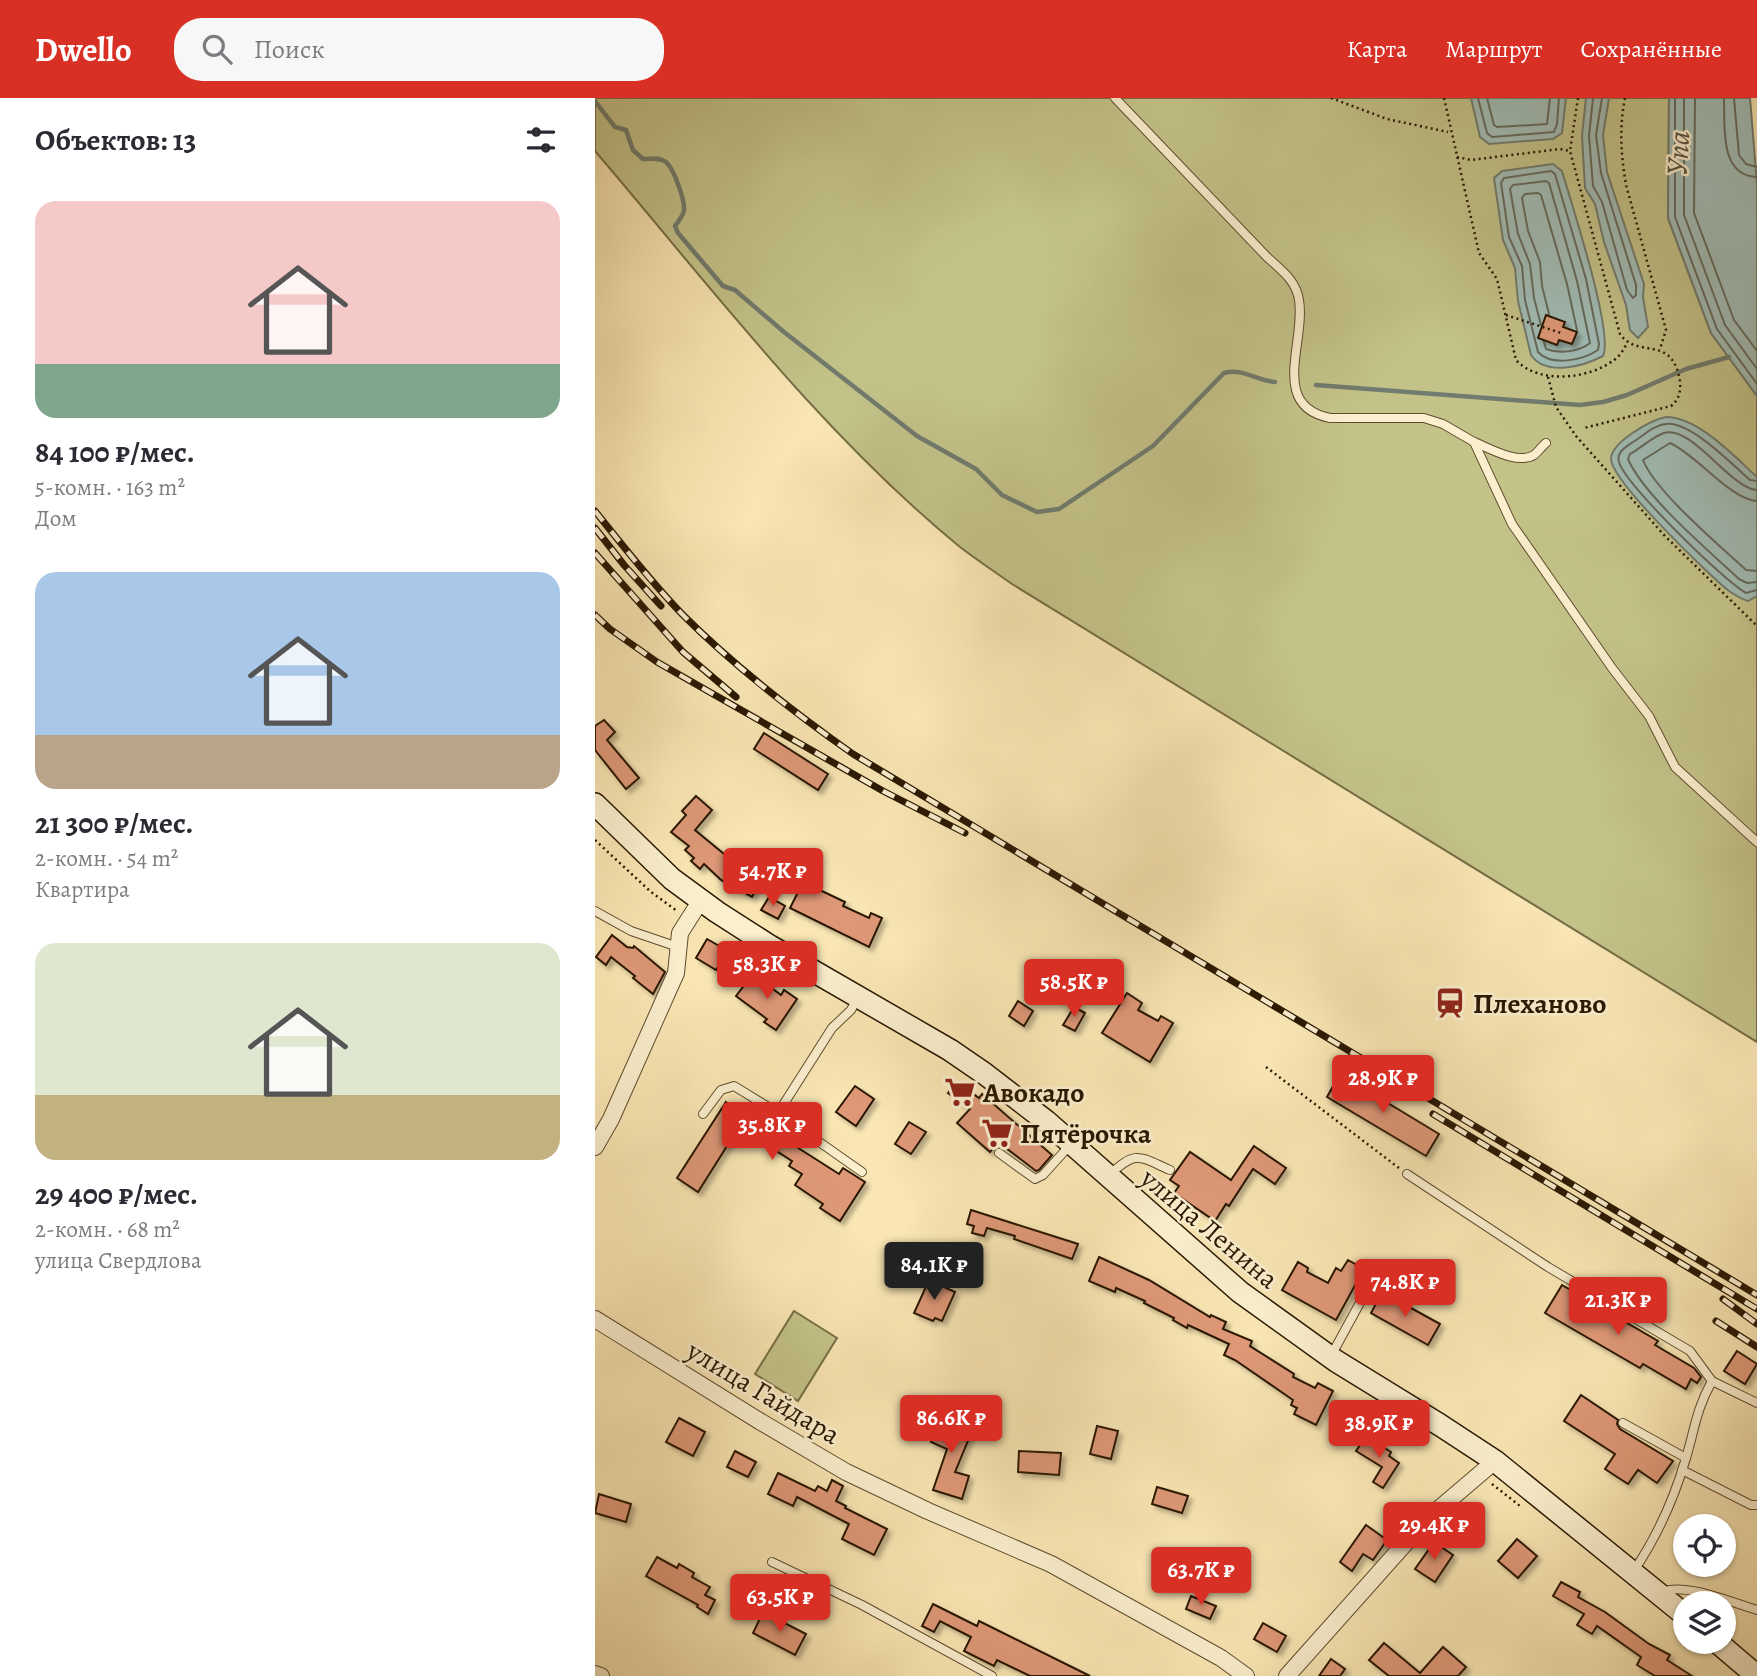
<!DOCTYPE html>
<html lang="ru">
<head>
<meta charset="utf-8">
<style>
  body { margin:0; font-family:Alegreya,serif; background:#f7f7f7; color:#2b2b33; height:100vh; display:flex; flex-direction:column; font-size:26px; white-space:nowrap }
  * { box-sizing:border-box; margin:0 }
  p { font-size:23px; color:#7c7c81 }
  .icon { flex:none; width:38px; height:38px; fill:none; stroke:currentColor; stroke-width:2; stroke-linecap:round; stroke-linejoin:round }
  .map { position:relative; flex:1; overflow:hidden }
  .panel { display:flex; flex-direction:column; background:#fff; width:595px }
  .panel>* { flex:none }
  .fabs { position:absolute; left:1078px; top:1416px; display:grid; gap:14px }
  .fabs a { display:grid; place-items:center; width:63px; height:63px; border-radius:50%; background:#fff; box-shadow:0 2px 5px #0004; font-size:35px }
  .price { position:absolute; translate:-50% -60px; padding:0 16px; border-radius:7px; background:#d93025; color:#fff; font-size:23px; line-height:46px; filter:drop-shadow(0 2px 4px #0008) }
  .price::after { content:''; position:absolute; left:50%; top:42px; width:21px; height:16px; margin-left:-10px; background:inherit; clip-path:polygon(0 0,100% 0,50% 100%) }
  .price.selected { background:#222; color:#fff }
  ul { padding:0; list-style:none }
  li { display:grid; align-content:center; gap:14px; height:371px; padding:0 35px }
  li span { display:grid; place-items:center; height:217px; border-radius:21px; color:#555 }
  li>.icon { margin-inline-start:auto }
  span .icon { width:126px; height:126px; fill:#fffc; stroke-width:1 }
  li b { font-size:30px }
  h2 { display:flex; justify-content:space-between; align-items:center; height:84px; padding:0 35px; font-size:30px }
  header { display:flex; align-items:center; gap:42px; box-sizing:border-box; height:98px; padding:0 35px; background:#d93025; color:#fff }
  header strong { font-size:33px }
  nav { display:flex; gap:38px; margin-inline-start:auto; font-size:24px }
  .search { width:490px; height:63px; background:#f7f7f7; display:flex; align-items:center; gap:18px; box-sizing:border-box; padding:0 24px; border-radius:28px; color:#7c7c81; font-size:26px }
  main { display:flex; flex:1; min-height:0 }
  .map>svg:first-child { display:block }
  .green { fill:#c3c389; stroke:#766e46; stroke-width:2 }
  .water { fill:#a1bdb6; stroke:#717b6e; stroke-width:2 }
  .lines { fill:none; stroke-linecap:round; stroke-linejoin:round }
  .shore { stroke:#666a5c; stroke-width:2 }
  .stream { stroke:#717b6e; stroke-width:4.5 }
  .building { fill:#de9878; stroke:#2a1802; stroke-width:2; filter:url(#shadow) }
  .service-casing { stroke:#5e4c2e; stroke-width:10 }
  .minor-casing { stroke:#5e4c2e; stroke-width:18 }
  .secondary-casing { stroke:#2a1802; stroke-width:24 }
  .path { stroke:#2a1802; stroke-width:2.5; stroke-dasharray:2 3.5; stroke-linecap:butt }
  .service { stroke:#fbefce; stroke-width:8 }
  .minor { stroke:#fbefce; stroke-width:16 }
  .secondary { stroke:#fbefce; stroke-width:21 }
  .rail-casing { stroke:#2a1802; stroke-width:7 }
  .rail { stroke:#fbefce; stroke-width:4.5; stroke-dasharray:13; stroke-linecap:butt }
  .labels { text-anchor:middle; stroke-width:5; stroke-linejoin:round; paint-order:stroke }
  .poi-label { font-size:28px; font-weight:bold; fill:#2a1802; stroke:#fbefce; text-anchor:start }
  .street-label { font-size:28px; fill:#2a1802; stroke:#fbefce }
  .water-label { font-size:30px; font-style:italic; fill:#545241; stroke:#fbefce }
</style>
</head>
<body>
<header>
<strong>Dwello</strong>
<div class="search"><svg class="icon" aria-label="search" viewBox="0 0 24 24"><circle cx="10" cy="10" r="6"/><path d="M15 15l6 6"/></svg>Поиск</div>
<nav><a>Карта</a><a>Маршрут</a><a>Сохранённые</a></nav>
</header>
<main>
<section class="panel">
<h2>Объектов: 13<svg class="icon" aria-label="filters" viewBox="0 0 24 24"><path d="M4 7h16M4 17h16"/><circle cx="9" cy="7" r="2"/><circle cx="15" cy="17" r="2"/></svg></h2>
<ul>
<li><span style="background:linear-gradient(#f6c9c9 75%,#7fa58c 0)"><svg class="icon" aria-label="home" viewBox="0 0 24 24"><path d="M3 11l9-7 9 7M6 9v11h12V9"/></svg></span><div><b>84 100 ₽/мес.</b><p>5-комн. · 163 m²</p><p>Дом</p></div></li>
<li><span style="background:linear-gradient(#a9c7e8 75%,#b9a48a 0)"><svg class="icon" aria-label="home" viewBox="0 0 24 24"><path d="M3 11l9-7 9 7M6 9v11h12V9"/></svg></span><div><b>21 300 ₽/мес.</b><p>2-комн. · 54 m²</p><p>Квартира</p></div></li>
<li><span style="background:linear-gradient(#dfe7d0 70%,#c2b280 0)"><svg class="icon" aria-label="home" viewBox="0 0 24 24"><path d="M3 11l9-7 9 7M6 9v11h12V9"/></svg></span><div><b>29 400 ₽/мес.</b><p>2-комн. · 68 m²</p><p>улица Свердлова</p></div></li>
</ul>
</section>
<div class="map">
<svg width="1162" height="1578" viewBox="0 0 1162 1578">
  <defs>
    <filter id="shadow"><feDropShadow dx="4" dy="4" stdDeviation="2" flood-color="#0004"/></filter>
  </defs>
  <rect width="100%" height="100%" fill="#f9e6b4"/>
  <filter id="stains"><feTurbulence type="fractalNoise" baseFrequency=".00286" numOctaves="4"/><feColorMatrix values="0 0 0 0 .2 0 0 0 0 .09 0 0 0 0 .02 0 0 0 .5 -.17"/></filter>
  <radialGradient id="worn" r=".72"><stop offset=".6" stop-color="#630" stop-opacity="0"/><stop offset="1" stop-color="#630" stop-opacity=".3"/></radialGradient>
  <g class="green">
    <path d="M0,0h1074l-1,120 43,115 46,63v646l-745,-458c-17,-12 -35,-24 -52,-37 -139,-114 -249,-260 -365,-396z"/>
    <polygon points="199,1213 242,1240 203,1303 160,1276"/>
  </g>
  <g class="water">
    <polygon points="876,0 971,0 967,35 958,41 894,46 885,39"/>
    <polygon points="991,0 1014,0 1008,37 1012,74 1049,186 1048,199 1053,229 1043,240 1035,232 1031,207 1009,144 1000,106 990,90 987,38"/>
    <polygon points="1074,0 1155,0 1162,86 1162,298 1116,235 1073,120"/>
    <path d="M958,66l9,7c9,31 52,162 41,185 -19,10 -57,21 -72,-1l-13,-54 -3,-33 -12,-28 -9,-62 8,-7z"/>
    <path d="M1071,319c32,0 68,39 91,60v119l-9,5c-7,-2 -13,-6 -19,-10 -20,-16 -120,-112 -118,-133 2,-17 40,-38 55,-41z"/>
  </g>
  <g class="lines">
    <g class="shore">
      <polyline points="883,0 892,35 897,39 959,34 962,26 964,0"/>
      <polyline points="892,0 899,27 902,29 952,26 955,0"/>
      <polyline points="998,0 994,38 998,88 1007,104 1032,192 1038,200 1041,197 1041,187 1006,75 1001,37 1007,0"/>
      <polyline points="1080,0 1080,119 1122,231 1162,286"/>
      <polyline points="1089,0 1089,117 1130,227 1162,271"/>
      <polyline points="1100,0 1099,115 1139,222 1162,253"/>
      <path d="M1129,0c1,28 -5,78 33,79"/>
      <polyline points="1139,0 1144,57 1151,66 1162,69"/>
      <path d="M956,73l4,3 31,105 13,65 -1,6c-15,10 -46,17 -60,2l-13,-52 -3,-34 -13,-29 -8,-54 3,-5z"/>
      <polyline points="954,216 947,188 945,164 933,133 927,100 930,96 943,95 946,97 972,186 982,232"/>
      <path d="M946,227l-7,-27 -4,-34 -12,-30 -8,-45 3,-4 33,-4 3,2 28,98 13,62c-11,9 -31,11 -44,6l-2,-7"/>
      <path d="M1162,383l-7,-1c-18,-16 -60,-59 -84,-56 -12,1 -23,12 -33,18 -7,5 -17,10 -14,20 6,22 105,119 127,131l11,-3"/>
      <path d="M1162,392c-26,-1 -66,-66 -93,-57 -12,4 -23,15 -34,21l-2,5c16,37 80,91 111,120l8,4 10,-1"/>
      <path d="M1162,403c-26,-1 -60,-46 -87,-58l-27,17c12,31 76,85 103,110l11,1"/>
    </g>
    <g class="stream">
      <path d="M0,3l20,26 11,3 7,20 10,9c8,0 16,-2 23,3 8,7 19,38 18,49 -2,6 -5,10 -9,15l3,7 45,53 12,4 49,42 133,104 59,33 26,26 35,17 22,-3 94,-63 71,-73c20,-5 30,7 51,9"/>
      <polyline points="721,287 985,307 1008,304 1032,297 1091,271 1134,259"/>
    </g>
  </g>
  <g class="building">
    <polygon points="951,217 970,224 968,229 982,234 977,246 964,242 962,247 943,240"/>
    <polygon points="9,622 20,634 12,642 44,680 31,691 0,652 0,628"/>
    <polygon points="169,635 233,676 223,692 159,651"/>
    <polygon points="101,698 117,712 100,732 140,765 144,758 171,773 157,799 126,782 109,766 105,771 96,763 99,760 90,752 94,748 76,734 91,717 87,713"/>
    <polygon points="208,784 250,804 248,808 274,820 276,815 287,820 274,849 195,810"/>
    <polygon points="174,799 190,808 183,821 166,812"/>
    <polygon points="17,837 32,849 38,850 39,848 70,874 58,896 38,880 40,878 16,859 11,867 1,859"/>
    <polygon points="112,841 133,853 121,872 101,860"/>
    <polygon points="158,876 186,897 189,892 202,901 181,932 169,924 172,921 141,898"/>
    <polygon points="532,895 547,905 543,912 563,923 566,918 578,925 555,964 507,935"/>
    <polygon points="423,903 438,913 429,928 414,918"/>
    <polygon points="479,909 490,915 480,933 468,927"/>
    <polygon points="745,976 844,1036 831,1058 732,999"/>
    <polygon points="362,984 384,1000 387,996 457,1057 444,1072 441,1073 403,1044 395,1054 362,1025 375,1011 353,995"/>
    <polygon points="260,988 279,1001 261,1028 241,1014"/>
    <polygon points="131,1004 244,1076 248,1070 270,1084 245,1123 225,1110 228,1106 200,1087 207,1076 194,1068 197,1063 144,1029 103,1094 82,1080"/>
    <polygon points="314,1024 331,1034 316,1056 300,1046"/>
    <polygon points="659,1048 691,1070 680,1086 658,1071 634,1108 631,1106 620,1123 579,1095 584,1088 575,1082 595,1054 636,1082"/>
    <polygon points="376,1112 483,1146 477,1161 419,1141 420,1138 392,1130 389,1138 377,1135 379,1128 372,1126"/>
    <polygon points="504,1159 554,1182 615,1219 616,1217 631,1224 628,1231 657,1243 655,1248 699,1276 698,1279 720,1290 723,1285 738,1293 721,1327 699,1316 702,1310 696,1307 698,1302 640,1262 629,1257 634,1246 593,1227 592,1230 578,1222 579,1220 549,1205 550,1203 521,1190 520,1194 494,1183"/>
    <polygon points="753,1162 769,1171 741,1222 687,1192 703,1164 713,1170 712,1174 733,1185 741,1170 746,1173"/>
    <polygon points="334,1182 360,1194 347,1223 340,1220 338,1223 319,1215"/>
    <polygon points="967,1187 1063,1243 1060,1247 1099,1270 1106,1279 1102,1285 1096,1281 1091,1291 1048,1266 1045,1270 950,1215"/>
    <polygon points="787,1194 845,1226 833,1247 776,1215"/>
    <polygon points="1142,1253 1162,1266 1150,1286 1129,1273"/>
    <polygon points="986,1297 1023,1322 1022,1326 1025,1331 1078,1363 1062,1385 1043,1372 1033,1386 1010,1371 1020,1356 969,1323"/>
    <polygon points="348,1314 376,1326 371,1337 375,1338 360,1374 374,1378 367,1401 338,1392 352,1351 336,1344"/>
    <polygon points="84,1320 110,1334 98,1358 71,1344"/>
    <polygon points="502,1328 523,1333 516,1361 495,1356"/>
    <polygon points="771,1338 796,1354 794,1358 804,1365 788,1390 778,1384 787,1369 761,1353"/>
    <polygon points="140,1353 161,1364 153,1379 132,1369"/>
    <polygon points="424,1353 466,1355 464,1377 423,1374"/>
    <polygon points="183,1375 220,1393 223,1388 232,1393 237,1382 248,1388 241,1403 251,1408 250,1410 292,1431 279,1457 247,1441 254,1426 202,1399 198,1408 173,1396"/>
    <polygon points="562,1389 593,1398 587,1415 557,1406"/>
    <polygon points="4,1396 36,1406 31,1424 0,1415"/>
    <polygon points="771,1427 792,1442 778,1462 768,1456 757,1473 745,1464"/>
    <polygon points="922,1441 942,1458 923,1480 903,1463"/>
    <polygon points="839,1444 858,1457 840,1484 820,1471"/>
    <polygon points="62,1459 82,1470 84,1466 99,1475 97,1479 115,1489 110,1497 120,1502 113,1516 102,1509 103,1507 51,1478"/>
    <polygon points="966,1484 985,1494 983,1499 1010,1514 1054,1546 1075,1557 1072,1562 1097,1578 1060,1578 1042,1567 1046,1559 1002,1528 997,1536 982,1527 989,1516 958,1498"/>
    <polygon points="596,1498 621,1508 615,1521 591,1511"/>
    <polygon points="338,1506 382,1528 384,1523 495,1578 435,1578 402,1562 399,1568 369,1553 376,1539 345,1523 339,1534 327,1528"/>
    <polygon points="167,1516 175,1520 176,1518 211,1536 200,1557 158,1535"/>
    <polygon points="668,1525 691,1538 682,1554 659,1541"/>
    <polygon points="789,1545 825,1575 848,1549 871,1569 863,1578 794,1578 774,1562"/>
    <polygon points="736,1561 750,1571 745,1578 724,1578"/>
  </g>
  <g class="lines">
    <g class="service-casing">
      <g id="service">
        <path d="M520,0l152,159c14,13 29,23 32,43 7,42 -30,106 31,118h94l19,6 31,18 38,82 100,144 37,48 26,51 82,75"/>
        <path d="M879,344c15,6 44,23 60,13 4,-3 8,-9 12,-12"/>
        <polyline points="0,813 36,833 83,849"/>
        <polyline points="183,1015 267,1074"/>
        <polyline points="108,1016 126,992 139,988 183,1015 237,930 256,912 262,901"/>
        <polyline points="404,1055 440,1081 448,1077 476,1046"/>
        <polyline points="812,1076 953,1169 1095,1253 1117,1283"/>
        <path d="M514,1077c28,-25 29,-19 61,-5"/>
        <polyline points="737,1256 778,1181"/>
        <polyline points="1028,1325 1091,1360"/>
        <polyline points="1087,1372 1156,1407 1162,1407"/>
        <polyline points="177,1464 267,1507 397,1578"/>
        <path d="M1038,1474c24,-35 41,-73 53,-114 9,-30 10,-48 26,-77l45,22"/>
        <path d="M1067,1494c23,-10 71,11 95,18"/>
      </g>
    </g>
    <g class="minor-casing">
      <g id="minor">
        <polyline points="0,1049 16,1021 81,875 85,835 106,802"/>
        <polyline points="0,1221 166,1324 251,1374 333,1413 456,1466 626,1560 651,1578"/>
        <polyline points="0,1576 6,1578"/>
        <polyline points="692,1578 832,1421 900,1363"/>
      </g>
    </g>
    <g class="secondary-casing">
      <g id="secondary">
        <polyline points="0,706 77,781 122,814 175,848 355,952 390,976 451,1023 645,1194 741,1263 845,1327 900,1363 1090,1517"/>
        <polyline points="1122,1544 1162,1578"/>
      </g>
    </g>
    <g class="path">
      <polyline points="736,0 792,21 853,34"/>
      <path d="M849,0l35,155 18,26 19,81c23,25 73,19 98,0 6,-4 10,-11 13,-17"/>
      <path d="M983,0l-8,53 50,183c18,26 52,-1 60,47 1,10 -1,19 -9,25l-87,22"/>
      <path d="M1030,0c-6,30 -4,57 1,87l40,145 -6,19"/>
      <polyline points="862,59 876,62 965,51 975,53"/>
      <polyline points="911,217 966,235"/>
      <polyline points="953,279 961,309 981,338 1069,437 1162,528"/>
      <polyline points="0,742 56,794 82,813"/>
      <polyline points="671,969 804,1070"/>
      <polyline points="897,1386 925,1408"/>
    </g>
    <use href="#service" class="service"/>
    <use href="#minor" class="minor"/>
    <use href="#secondary" class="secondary"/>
    <g class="rail-casing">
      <g id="rail">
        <path d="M0,413c28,35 56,71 87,103 52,52 110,97 171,140l904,541"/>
        <polyline points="0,430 29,467 66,508"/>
        <polyline points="0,455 88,554 141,599"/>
        <polyline points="0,517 15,531 62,564 288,693 370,735"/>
        <polyline points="838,1016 1162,1211"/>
        <polyline points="1128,1201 1162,1226"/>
        <polyline points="1121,1223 1162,1249"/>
      </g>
    </g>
    <use href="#rail" class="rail"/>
  </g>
  <defs>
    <g id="station-bare" transform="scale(2.415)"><path d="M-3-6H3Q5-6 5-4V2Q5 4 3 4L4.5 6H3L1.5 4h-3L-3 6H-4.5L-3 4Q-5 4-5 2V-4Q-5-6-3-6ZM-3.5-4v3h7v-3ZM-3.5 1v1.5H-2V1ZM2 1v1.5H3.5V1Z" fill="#8f2418" stroke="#fbefce" stroke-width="2.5" paint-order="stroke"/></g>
    <g id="supermarket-bare" transform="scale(2.415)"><path d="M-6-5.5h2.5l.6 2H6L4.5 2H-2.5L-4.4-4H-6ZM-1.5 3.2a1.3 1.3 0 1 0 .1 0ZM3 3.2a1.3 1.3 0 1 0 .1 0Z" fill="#8f2418" stroke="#fbefce" stroke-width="2.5" paint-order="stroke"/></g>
  </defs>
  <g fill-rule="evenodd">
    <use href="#station-bare" x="855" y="905"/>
    <use href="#supermarket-bare" x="365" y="994"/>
    <use href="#supermarket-bare" x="402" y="1035"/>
  </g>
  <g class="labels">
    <g class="poi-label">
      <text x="878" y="915">Плеханово</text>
      <text x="388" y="1004">Авокадо</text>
      <text x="425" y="1045">Пятёрочка</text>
    </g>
    <g class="street-label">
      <text transform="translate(615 1130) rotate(40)" y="10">улица Ленина</text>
      <text transform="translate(169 1294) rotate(31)" y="10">улица Гайдара</text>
    </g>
    <g class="water-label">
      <text transform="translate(1083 55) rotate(-86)" y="10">Упа</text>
    </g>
  </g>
  <rect width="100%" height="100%" filter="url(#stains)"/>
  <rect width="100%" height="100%" fill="url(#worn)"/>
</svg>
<div class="fabs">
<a><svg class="icon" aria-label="locate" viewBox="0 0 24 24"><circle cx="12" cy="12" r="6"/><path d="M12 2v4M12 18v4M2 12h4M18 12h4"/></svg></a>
<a><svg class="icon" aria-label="layers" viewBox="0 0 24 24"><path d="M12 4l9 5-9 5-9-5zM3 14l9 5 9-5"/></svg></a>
</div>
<b class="price" style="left:178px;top:810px">54.7K ₽</b>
<b class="price" style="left:172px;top:903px">58.3K ₽</b>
<b class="price" style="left:479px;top:921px">58.5K ₽</b>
<b class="price" style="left:788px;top:1017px">28.9K ₽</b>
<b class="price" style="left:177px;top:1064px">35.8K ₽</b>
<b class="price selected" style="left:339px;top:1204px">84.1K ₽</b>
<b class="price" style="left:810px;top:1221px">74.8K ₽</b>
<b class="price" style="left:1023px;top:1239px">21.3K ₽</b>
<b class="price" style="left:356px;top:1357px">86.6K ₽</b>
<b class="price" style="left:784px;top:1362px">38.9K ₽</b>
<b class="price" style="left:839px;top:1464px">29.4K ₽</b>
<b class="price" style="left:606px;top:1509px">63.7K ₽</b>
<b class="price" style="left:185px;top:1536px">63.5K ₽</b>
</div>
</main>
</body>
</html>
